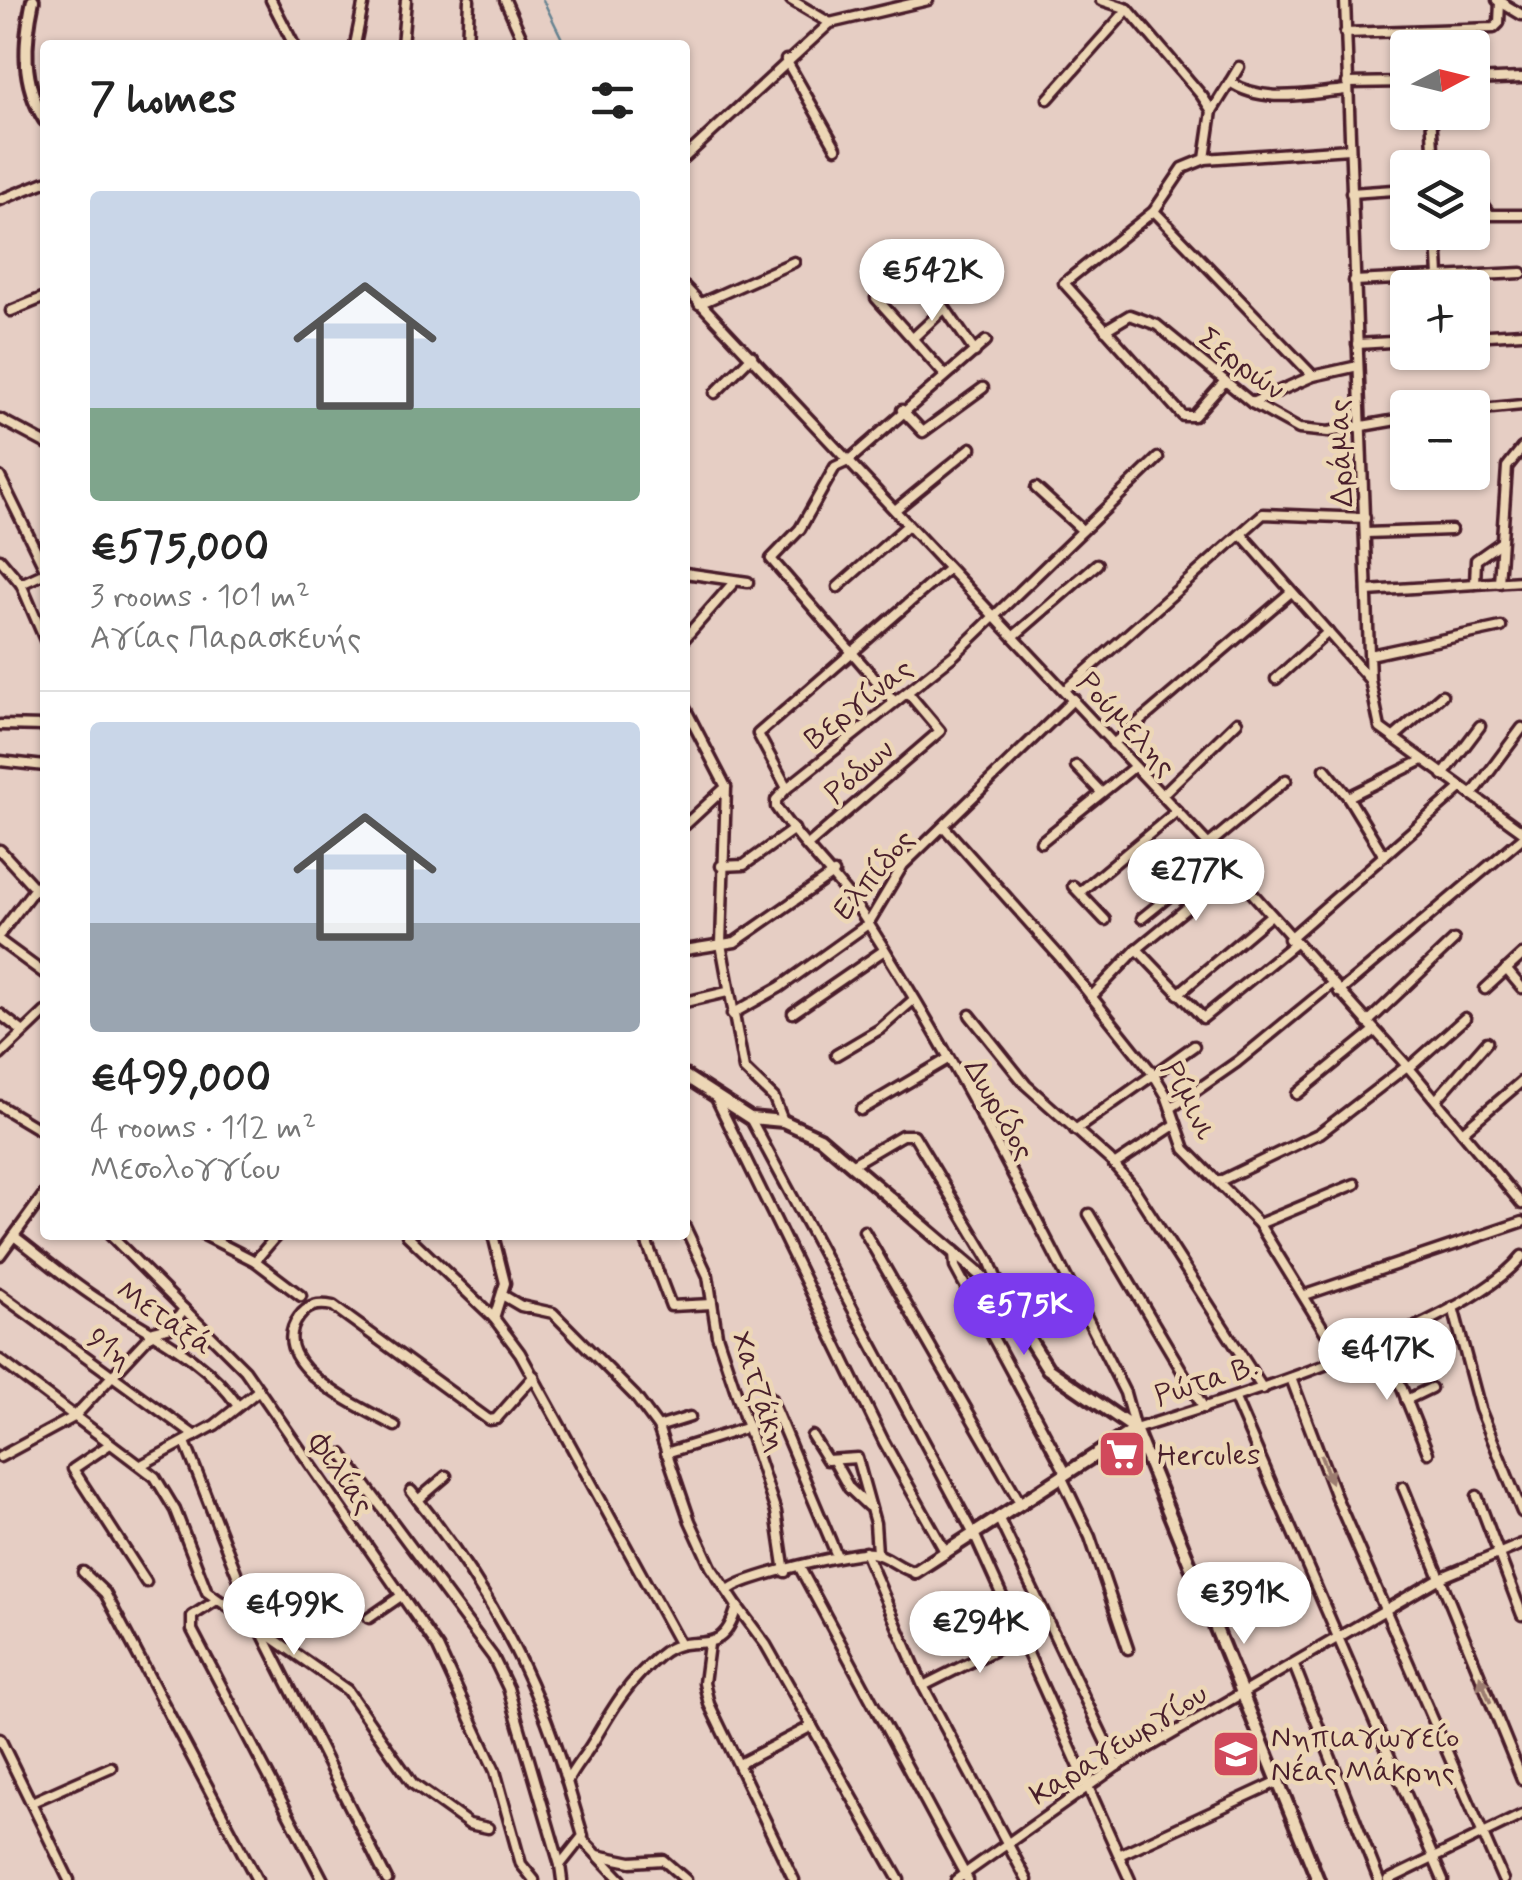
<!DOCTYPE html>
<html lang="en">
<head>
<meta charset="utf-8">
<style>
  body { margin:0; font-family:Mynerve,sans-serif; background:#f6f6f6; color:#222; height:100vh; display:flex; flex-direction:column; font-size:38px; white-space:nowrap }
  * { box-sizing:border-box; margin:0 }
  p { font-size:32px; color:#767676 }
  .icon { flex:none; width:55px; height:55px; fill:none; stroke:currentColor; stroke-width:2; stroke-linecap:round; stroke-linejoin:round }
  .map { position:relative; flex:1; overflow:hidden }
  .details { position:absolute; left:40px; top:40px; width:650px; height:1200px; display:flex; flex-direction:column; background:#fff; border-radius:10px; box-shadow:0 2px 8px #0004 }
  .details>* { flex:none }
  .needle { width:65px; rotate:83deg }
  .controls { position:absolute; left:1390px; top:30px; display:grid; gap:20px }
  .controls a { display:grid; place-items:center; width:100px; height:100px; border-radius:10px; background:#fff; box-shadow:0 2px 8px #0004; font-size:50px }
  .price { position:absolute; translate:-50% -85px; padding:0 22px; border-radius:35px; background:#fff; color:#222; font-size:32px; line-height:65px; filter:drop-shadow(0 2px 5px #0008) }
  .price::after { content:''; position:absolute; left:50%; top:60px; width:30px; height:22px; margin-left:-15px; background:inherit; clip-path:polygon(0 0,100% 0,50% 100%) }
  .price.on { background:#7c3aed; color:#fff }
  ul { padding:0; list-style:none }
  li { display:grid; align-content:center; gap:20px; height:530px; padding:0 50px }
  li+li { border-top:2px solid #e0e0e0 }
  li span { display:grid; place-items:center; height:310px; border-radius:10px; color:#555 }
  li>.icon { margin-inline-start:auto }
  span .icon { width:180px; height:180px; fill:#fffc; stroke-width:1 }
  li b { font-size:42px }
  h2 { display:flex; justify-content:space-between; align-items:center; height:120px; padding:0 50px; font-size:42px }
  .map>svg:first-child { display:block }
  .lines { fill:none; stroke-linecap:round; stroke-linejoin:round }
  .stream { stroke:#668391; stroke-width:2.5 }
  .street-casing { stroke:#4a1f2b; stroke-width:15 }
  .secondary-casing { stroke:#4a1f2b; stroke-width:18 }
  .street { stroke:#edd7b6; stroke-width:8 }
  .secondary { stroke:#edd7b6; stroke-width:10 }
  .oneway { fill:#9c7b70 }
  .labels { text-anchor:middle; stroke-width:9; stroke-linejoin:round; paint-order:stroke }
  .street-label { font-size:30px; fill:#4a1f2b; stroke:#edd7b6 }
  .poi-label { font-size:30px; fill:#4a1f2b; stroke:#edd7b6; text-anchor:start }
</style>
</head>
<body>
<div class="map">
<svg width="1522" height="1880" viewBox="0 0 1522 1880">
  <rect width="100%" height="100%" fill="#e6cec4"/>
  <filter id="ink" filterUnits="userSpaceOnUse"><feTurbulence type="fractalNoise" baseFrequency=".01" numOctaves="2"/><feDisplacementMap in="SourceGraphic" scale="20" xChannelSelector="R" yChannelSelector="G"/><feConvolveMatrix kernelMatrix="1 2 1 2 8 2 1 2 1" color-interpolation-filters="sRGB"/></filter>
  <g filter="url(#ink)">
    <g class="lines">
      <polyline class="stream" points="543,0 565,45"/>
      <g class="street-casing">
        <g id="street">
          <polyline points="271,0 294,45"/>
          <polyline points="505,0 525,45"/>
          <polyline points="791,0 830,23"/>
          <polyline points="1101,0 1128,9 1202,96 1212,111 1205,159 1183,168 1154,211 1064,283 1183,416 1194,416 1225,381"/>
          <polyline points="1345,0 1370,680 1380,728 1522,831"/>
          <polyline points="1497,0 1522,15"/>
          <polyline points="1345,33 1494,28 1499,23 1500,2"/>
          <polyline points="355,45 364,0"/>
          <polyline points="402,45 406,0"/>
          <polyline points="467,45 469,0"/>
          <polyline points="786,60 836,148"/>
          <polyline points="1472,80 1522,78"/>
          <polyline points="1230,82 1239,67"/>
          <polyline points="1347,83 1408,82"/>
          <polyline points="1048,99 1128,9"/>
          <path d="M1212,111l18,-29c33,23 79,11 117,8"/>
          <polyline points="1431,112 1434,168"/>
          <polyline points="685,157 830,23 928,0"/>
          <polyline points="1205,159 1349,149"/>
          <polyline points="1351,193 1408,189"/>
          <polyline points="0,200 45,182"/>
          <polyline points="1472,202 1483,205 1490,215 1522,215"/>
          <polyline points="1154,211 1313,376"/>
          <polyline points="1437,232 1439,277"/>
          <polyline points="908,274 929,285 975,352"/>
          <polyline points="1354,281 1522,273"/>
          <polyline points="685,287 1219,856 1409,1068 1522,1204"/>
          <polyline points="876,298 945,375"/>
          <polyline points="699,304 794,262"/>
          <polyline points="11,311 45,297"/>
          <polyline points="1105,330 1130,315 1157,325 1252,403 1299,429 1328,432 1408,418"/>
          <polyline points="1472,336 1522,333"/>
          <polyline points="913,338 944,309"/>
          <polyline points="1357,344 1408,341"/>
          <polyline points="715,393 752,356"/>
          <polyline points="1252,403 1313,376 1358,366"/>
          <polyline points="902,410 923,432 983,388"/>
          <polyline points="1472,410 1522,405"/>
          <polyline points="0,419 45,443"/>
          <path d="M1158,458l-204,197 -167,133 -11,12v7c27,40 64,72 90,113 96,150 179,314 259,473l10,36c91,-28 331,-102 387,-173"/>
          <polyline points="0,477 45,569"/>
          <polyline points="1036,488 1082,530"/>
          <polyline points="895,510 971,448"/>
          <polyline points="1366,533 1451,530"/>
          <polyline points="1242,535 1370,680"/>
          <polyline points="0,559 21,584 45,640"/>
          <polyline points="685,573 748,582"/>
          <polyline points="1499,583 1507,467 1522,448"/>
          <polyline points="21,584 45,573"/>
          <polyline points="1475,584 1476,560 1500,543"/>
          <polyline points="838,587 908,525"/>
          <polyline points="1367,591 1522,581"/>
          <polyline points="1014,636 1097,564"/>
          <polyline points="685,638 734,582"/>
          <polyline points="1370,655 1501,627"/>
          <polyline points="1276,679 1328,632"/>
          <polyline points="1065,690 1263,514 1365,518"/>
          <polyline points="894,701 771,559 800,529 835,467 848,461 986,341"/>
          <polyline points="685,708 726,787 721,944 744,1069 774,1098 783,1121"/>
          <polyline points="0,725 45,726"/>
          <polyline points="1393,738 1442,695"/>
          <polyline points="1113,744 1291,592"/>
          <polyline points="0,761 45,766"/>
          <polyline points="1076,766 1100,791"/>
          <polyline points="1325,769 1348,797 1384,856"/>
          <polyline points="1443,775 1480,726"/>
          <polyline points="787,788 758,734 948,569"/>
          <polyline points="1162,795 1237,722"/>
          <polyline points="1472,795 1522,728"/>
          <polyline points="1348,797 1423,760"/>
          <polyline points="685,825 726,787"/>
          <polyline points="945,828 1059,956 1154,1075 1166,1095 1185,1149 1259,1224 1340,1356"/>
          <polyline points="1041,842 1134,767"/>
          <polyline points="808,845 940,731 908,693"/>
          <polyline points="1208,845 1286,780"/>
          <polyline points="0,850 45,899"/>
          <polyline points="721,866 744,865 794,829"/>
          <polyline points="1073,886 1105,920"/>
          <polyline points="1080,892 1177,811"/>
          <polyline points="1142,918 1219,856"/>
          <polyline points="0,934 35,888"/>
          <polyline points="1289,939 1461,788"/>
          <polyline points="0,941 45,974"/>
          <polyline points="1137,949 1203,1018 1294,944"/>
          <polyline points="685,950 735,942 834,873"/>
          <polyline points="1506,969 1522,988"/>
          <polyline points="1485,989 1522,955"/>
          <polyline points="1339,992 1522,838"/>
          <polyline points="1178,994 1270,916"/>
          <polyline points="1091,997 1137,949 1232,871"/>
          <polyline points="685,1002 727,992"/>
          <polyline points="793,1013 883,951"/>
          <polyline points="0,1014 22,1031"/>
          <polyline points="732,1014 780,987 868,924 903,865 1074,699"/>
          <polyline points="970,1015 1026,1085 1110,1160 1133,1187 1263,1389"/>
          <polyline points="1367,1023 1454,940"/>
          <polyline points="0,1055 45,1012"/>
          <polyline points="836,1055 880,1029 912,1001"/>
          <polyline points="1409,1068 1465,1018"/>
          <polyline points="1297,1094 1374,1031"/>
          <polyline points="717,1100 884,1442 946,1553"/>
          <polyline points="1436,1100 1487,1042"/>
          <polyline points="0,1106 45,1133"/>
          <polyline points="1171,1108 1237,1062 1332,984"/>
          <polyline points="861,1110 946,1060"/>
          <polyline points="750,1118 975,1536 1130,1880"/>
          <polyline points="1075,1130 1194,1046"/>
          <polyline points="1462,1132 1522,1081"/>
          <polyline points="851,1165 902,1135 914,1135 989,1260 1003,1295"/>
          <polyline points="1114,1165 1176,1124"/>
          <polyline points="1218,1182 1320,1133 1407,1066"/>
          <polyline points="1089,1214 1204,1408"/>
          <polyline points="1259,1224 1355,1184"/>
          <polyline points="685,1227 708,1276 717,1335 776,1512 785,1572"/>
          <polyline points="864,1231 1021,1504"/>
          <polyline points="110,1235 245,1370 438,1648 495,1771 521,1864 534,1880"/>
          <polyline points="204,1235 255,1261 301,1296"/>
          <polyline points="407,1235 494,1318 520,1353 679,1643"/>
          <polyline points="493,1235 505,1283 494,1318"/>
          <polyline points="644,1235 671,1306 712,1304"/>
          <path d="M14,1236c29,22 57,47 88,66 47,31 103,55 136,104"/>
          <polyline points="954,1251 955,1267 1066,1473"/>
          <polyline points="0,1255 45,1193"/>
          <polyline points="255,1261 277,1235"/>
          <polyline points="0,1294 195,1436"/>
          <polyline points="1305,1295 1522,1222"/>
          <path d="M504,1296l17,10 32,7 82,83 23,31 32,94 21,46 26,39c-16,59 -45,22 -77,49 -33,28 -46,51 -67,87 -8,14 -19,25 -26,40l16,54 -23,29 2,15"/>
          <polyline points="1453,1307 1480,1409 1522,1512"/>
          <polyline points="1382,1339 1428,1453"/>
          <polyline points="0,1360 155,1477 175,1510 207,1592 347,1690 413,1784 469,1824 488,1828"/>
          <polyline points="1291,1378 1336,1497 1503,1880"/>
          <polyline points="770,1397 837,1556"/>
          <polyline points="1235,1399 1443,1880"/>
          <polyline points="1406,1400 1431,1388"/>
          <path d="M395,1426c-32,-18 -132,-61 -96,-109 9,-12 19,-14 34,-11l156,114 7,-1 38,-43"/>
          <polyline points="658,1427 690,1417"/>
          <polyline points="812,1436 827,1460 857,1458 875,1523 877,1553"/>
          <polyline points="185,1442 252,1613 387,1880"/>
          <polyline points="110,1444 73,1469 146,1582"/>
          <polyline points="666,1453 749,1427"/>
          <polyline points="342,1454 493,1657 508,1688 560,1865"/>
          <polyline points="0,1457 74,1417 154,1331 171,1327 184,1309"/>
          <polyline points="835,1463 849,1488 868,1506"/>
          <polyline points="143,1464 215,1425 259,1390"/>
          <polyline points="1061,1476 1090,1537 1128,1649"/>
          <polyline points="1403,1487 1522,1779"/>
          <path d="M411,1491c71,88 124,180 155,289"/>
          <polyline points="1477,1496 1522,1615"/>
          <polyline points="418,1500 446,1476"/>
          <polyline points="999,1519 1117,1766"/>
          <polyline points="865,1552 923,1686 1027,1880"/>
          <polyline points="800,1568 968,1880"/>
          <polyline points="83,1572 105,1593 257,1880"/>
          <path d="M729,1590c10,-12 126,-40 143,-37 16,2 27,16 43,19"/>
          <polyline points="217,1600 192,1616 192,1630 323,1880"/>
          <polyline points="737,1606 766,1645 899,1880"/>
          <polyline points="369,1618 401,1596"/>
          <polyline points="709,1644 704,1683 709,1704 794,1880"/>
          <polyline points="1294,1665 1379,1880"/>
          <polyline points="923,1686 1021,1637"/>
          <polyline points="0,1739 69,1880"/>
          <polyline points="739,1764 812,1726"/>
          <polyline points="32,1802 111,1767"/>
          <polyline points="583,1840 621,1880"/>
          <polyline points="597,1855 631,1862 663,1860 686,1880"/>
          <polyline points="1119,1855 1279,1781"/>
          <polyline points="956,1880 1117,1766 1440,1578 1522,1544"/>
          <polyline points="1388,1880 1522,1815"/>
        </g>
      </g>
      <g class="secondary-casing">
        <g id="secondary">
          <path d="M33,0c-9,42 -12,82 12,120"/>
          <polyline points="685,1076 750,1118 783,1121 820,1138 999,1291 1048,1369 1135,1429 1318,1880"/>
          <polyline points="915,1572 1135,1429"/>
        </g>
      </g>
      <use href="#street" class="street"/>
      <use href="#secondary" class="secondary"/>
    </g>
    <defs><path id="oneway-solid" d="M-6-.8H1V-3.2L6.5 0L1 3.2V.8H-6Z" transform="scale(2.5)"/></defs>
    <g class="oneway">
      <use href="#oneway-solid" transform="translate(1326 1469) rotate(69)"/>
      <use href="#oneway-solid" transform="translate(1485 1689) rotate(-112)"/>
    </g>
  </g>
  <defs>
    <g id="supermarket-square" transform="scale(2.5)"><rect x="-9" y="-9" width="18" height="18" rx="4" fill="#d1495b" stroke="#edd7b6"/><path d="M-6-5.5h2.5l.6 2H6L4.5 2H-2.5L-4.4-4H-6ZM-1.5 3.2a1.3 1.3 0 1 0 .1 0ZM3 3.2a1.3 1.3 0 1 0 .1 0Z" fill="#fff"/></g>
    <g id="school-square" transform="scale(2.5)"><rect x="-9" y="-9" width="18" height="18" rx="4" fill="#d1495b" stroke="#edd7b6"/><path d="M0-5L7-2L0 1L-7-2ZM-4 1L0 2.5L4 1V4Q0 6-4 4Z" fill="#fff"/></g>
  </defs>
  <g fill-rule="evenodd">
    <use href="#supermarket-square" x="1122" y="1454"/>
    <use href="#school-square" x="1236" y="1754"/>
  </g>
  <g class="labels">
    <g class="street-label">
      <text transform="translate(1242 363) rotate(37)" y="10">Σερρών</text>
      <text transform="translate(1340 453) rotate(-92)" y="10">Δράμας</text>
      <text transform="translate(858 703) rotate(-38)" y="10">Βεργίνας</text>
      <text transform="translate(1127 724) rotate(47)" y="10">Ρούμελης</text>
      <text transform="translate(859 771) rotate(-41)" y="10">Ρόδων</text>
      <text transform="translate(873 874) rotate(-50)" y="10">Ελπίδος</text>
      <text transform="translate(1189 1100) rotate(62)" y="10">Ρίμινι</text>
      <text transform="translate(1000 1109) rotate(60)" y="10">Δωρίδος</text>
      <text transform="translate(165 1317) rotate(34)" y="10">Μεταξά</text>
      <text transform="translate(110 1348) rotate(36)" y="10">91η</text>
      <text transform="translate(1206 1380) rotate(-18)" y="10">Ρώτα Β.</text>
      <text transform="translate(760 1391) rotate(72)" y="10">Χατζάκη</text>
      <text transform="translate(342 1473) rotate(55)" y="10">Φιλίας</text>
      <text transform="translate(1118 1744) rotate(-32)" y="10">Καραγεωργίου</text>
    </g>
    <g class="poi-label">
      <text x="1157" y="1464">Hercules</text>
      <text x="1271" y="1747">Νηπιαγωγείο<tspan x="1271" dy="34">Νέας Μάκρης</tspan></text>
    </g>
  </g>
</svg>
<div class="controls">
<a><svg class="needle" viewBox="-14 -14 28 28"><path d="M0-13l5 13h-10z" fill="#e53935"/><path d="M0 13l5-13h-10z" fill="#767676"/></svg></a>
<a><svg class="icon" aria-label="layers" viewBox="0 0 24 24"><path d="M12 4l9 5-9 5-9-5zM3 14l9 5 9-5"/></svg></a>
<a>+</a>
<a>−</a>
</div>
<b class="price" style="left:932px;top:324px">€542K</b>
<b class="price" style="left:1196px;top:924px">€277K</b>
<b class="price on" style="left:1024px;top:1358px">€575K</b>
<b class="price" style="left:1387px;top:1403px">€417K</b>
<b class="price" style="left:1244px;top:1647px">€391K</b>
<b class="price" style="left:294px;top:1658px">€499K</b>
<b class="price" style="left:980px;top:1676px">€294K</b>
<section class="details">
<h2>7 homes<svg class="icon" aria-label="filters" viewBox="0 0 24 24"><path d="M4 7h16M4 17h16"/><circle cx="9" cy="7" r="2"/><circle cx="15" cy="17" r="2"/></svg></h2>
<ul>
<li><span style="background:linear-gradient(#c9d6e8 70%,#7fa58c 0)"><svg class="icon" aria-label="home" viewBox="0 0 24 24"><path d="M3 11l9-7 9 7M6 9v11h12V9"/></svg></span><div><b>€575,000</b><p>3 rooms · 101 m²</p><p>Αγίας Παρασκευής</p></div></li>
<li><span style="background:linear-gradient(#c9d6e8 65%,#9aa5b1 0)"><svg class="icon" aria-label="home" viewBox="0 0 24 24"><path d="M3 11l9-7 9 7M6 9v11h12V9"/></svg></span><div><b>€499,000</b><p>4 rooms · 112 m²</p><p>Μεσολογγίου</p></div></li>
</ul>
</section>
</div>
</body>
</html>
